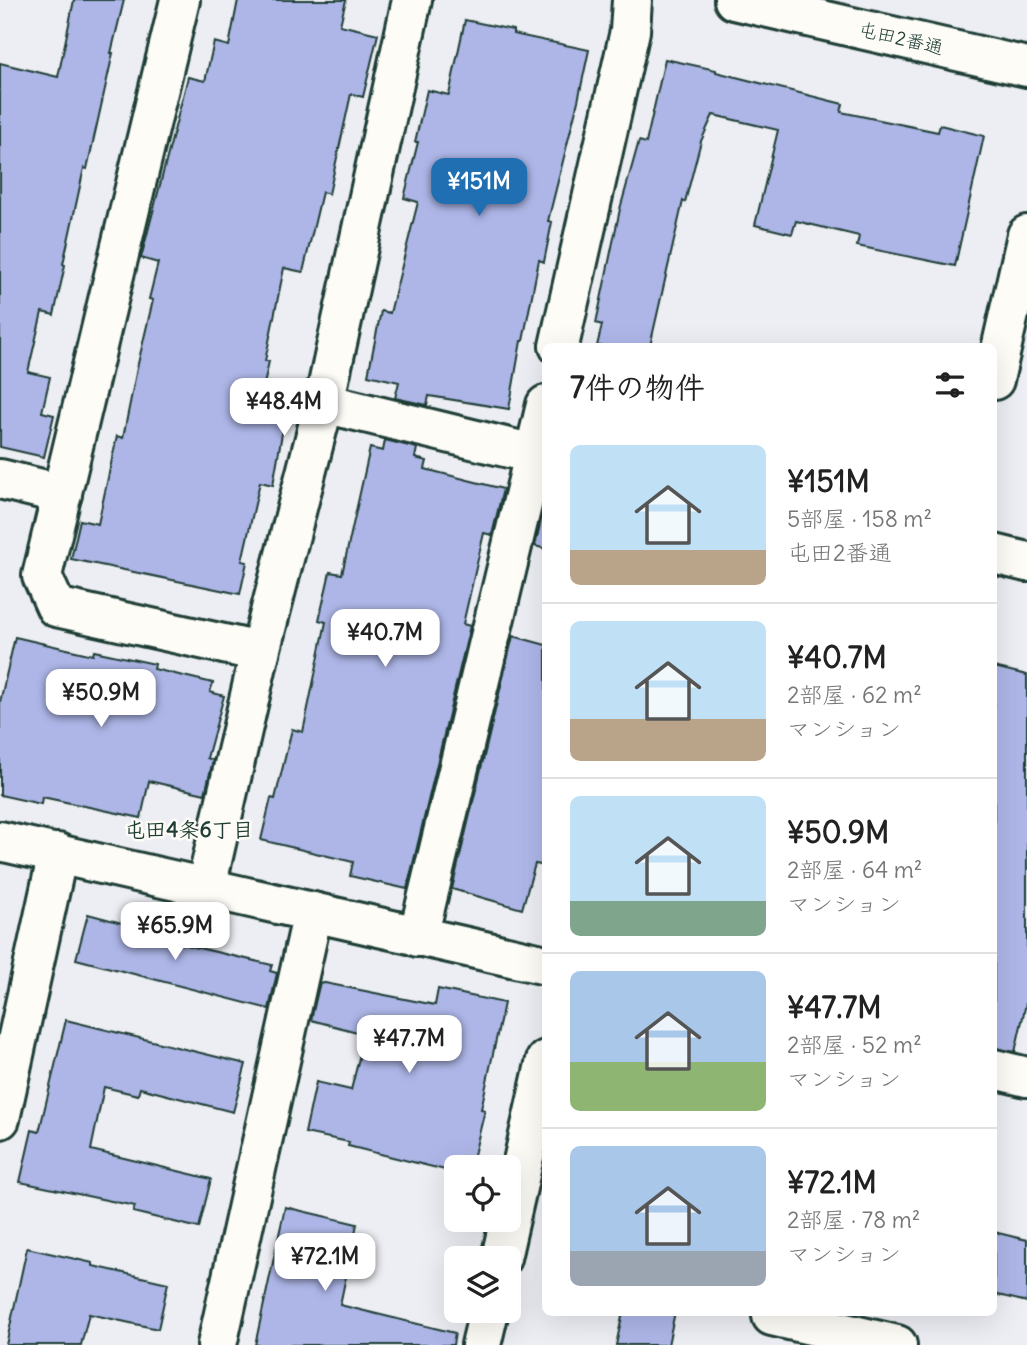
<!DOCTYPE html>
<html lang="ja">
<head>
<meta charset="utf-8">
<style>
  body { margin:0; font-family:Delius,"Klee One",sans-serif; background:#f6f6f6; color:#222; height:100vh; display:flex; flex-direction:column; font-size:26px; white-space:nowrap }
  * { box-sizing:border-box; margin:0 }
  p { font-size:23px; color:#767676 }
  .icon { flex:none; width:38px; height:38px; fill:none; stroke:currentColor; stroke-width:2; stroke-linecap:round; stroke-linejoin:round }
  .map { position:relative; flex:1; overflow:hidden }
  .details { position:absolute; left:542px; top:343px; width:455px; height:973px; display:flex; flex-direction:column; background:#fff; border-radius:10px; box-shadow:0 7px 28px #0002 }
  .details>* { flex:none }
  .buttons { position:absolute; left:444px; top:1155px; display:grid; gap:14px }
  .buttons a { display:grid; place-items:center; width:77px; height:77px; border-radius:10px; background:#fff; box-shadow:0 7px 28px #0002; font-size:35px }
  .price { position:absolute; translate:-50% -60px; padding:0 16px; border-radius:14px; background:#fff; color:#222; font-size:23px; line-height:46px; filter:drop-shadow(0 2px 4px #0008) }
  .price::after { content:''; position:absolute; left:50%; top:42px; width:21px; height:16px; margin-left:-10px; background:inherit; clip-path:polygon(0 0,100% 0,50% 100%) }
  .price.on { background:#1f6fb2; color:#fff }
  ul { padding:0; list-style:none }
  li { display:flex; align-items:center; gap:21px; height:175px; padding:0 28px }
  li+li { border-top:2px solid #e0e0e0 }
  li span { display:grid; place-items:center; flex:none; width:196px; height:140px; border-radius:10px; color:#555 }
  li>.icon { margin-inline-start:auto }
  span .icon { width:84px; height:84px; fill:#fffc; stroke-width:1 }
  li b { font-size:30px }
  h2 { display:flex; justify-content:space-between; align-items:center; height:84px; padding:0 28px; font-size:30px }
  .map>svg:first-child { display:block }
  .building { fill:#adb6e7; stroke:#1f3d34; stroke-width:2 }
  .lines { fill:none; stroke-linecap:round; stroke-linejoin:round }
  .minor-casing { stroke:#1f3d34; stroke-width:44 }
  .minor { stroke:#fdfcf7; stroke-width:38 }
  .labels { text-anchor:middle; stroke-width:5; stroke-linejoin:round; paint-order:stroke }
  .street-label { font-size:19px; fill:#1f3d34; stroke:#fdfcf7 }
  .neighbourhood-label { font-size:21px; font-weight:bold; fill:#1f3d34; stroke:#fdfcf7 }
</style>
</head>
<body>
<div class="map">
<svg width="1027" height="1345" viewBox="0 0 1027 1345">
  <rect width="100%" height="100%" fill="#edeef4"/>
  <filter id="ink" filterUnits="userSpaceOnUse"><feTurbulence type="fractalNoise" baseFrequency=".0143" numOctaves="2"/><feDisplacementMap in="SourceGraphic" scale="14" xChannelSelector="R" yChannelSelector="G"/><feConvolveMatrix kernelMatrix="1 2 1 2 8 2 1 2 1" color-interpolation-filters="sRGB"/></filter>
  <g filter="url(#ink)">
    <g class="building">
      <polygon points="74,0 124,0 111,53 113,53 87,169 84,168 63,264 65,265 54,315 42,312 28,372 50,377 42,412 54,415 44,457 0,447 0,63 58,77"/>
      <polygon points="238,0 346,0 340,25 378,34 363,97 351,94 329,194 322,192 303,272 284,268 265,361 269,361 262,395 288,399 273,485 260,482 242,561 247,562 240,594 71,559 80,520 98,524 117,436 123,438 137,368 153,300 149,299 158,263 141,258 188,77 205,81 214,42 229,46"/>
      <polygon points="465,20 513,30 513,34 589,50 578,101 548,221 552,222 544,262 539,260 523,341 521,341 509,409 429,396 427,405 395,398 399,382 368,375 381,311 390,313 418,202 404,198 418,142 415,142 427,90 449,95"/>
      <polygon points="665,59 716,70 716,72 843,104 841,112 938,132 940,125 984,136 955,266 857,246 859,236 796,221 792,234 755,225 778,130 713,115 701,141 685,202 683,201 650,346 597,346 602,325 596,323 620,209 639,141 646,143"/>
      <polygon points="385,440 417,448 415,458 427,461 425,469 503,489 492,535 484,533 463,624 470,626 407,889 350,876 353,862 261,840 271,798 275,799 292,729 303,732 326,622 319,620 330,572 342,574 370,448 383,451"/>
      <polygon points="546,499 546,549 535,546"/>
      <polygon points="513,636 546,645 546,866 535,864 522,909 452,889"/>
      <polygon points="15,637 93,655 94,651 155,664 154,669 213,683 210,692 224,696 207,758 213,760 205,794 149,781 141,818 42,797 41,804 0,795 0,702"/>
      <polygon points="994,667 1027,675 1027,999 1015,1052 994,1048"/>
      <polygon points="88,914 174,937 173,942 272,965 270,971 277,973 269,1009 76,959"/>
      <polygon points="320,982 435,1005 438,989 504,1003 481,1109 485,1110 471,1167 457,1167 457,1173 348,1146 349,1142 305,1133 316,1082 351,1090 365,1034 311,1020"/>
      <polygon points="66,1020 246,1064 233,1112 140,1088 138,1095 104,1087 91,1150 211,1179 199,1228 133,1212 135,1206 20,1182 32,1130 39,1132"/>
      <polygon points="285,1207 357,1224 340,1305 455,1333 453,1345 255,1345"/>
      <polygon points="994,1232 1027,1240 1027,1302 994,1294"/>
      <polygon points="27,1248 93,1263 93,1266 168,1283 158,1329 89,1314 81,1345 6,1345"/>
      <polygon points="623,1312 675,1312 668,1345 616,1345"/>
    </g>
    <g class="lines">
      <g class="minor-casing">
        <g id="minor">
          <polyline points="180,0 42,576 56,607 260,652"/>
          <polyline points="734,0 1027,67"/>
          <polyline points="559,346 630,31 632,0"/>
          <polyline points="994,380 1027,235"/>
          <polyline points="324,403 546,457"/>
          <polyline points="0,479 62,494"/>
          <polyline points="994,554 1027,562"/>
          <polyline points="0,841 546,965"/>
          <polyline points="206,887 260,652 324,403 412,0"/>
          <polyline points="418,937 546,405"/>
          <polyline points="994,1069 1027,1077"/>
          <polyline points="0,1119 58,853"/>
          <polyline points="501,1258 546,1060"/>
          <polyline points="772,1316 897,1345"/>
          <polyline points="217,1345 313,912"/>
          <polyline points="481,1345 489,1311"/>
        </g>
      </g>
      <use href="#minor" class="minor"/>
    </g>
  </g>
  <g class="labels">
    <g class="street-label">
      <text transform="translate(901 38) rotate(13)" y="7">屯田2番通</text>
    </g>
    <g class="neighbourhood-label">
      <text x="189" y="837">屯田4条6丁目</text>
    </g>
  </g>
</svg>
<div class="buttons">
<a><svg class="icon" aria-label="locate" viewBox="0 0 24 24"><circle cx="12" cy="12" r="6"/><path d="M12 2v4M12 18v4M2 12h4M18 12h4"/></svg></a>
<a><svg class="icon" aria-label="layers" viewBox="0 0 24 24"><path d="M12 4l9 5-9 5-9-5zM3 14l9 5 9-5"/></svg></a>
</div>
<b class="price on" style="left:479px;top:218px">¥151M</b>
<b class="price" style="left:284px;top:438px">¥48.4M</b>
<b class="price" style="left:385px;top:669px">¥40.7M</b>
<b class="price" style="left:101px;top:729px">¥50.9M</b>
<b class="price" style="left:175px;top:962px">¥65.9M</b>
<b class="price" style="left:409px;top:1075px">¥47.7M</b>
<b class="price" style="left:325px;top:1293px">¥72.1M</b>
<section class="details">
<h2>7件の物件<svg class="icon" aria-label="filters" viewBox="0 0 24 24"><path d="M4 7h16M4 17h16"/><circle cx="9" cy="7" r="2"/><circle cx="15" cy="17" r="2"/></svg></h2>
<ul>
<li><span style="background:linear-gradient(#bfe0f5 75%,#b9a48a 0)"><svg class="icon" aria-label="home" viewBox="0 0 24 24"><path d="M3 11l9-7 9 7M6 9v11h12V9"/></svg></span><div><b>¥151M</b><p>5部屋 · 158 m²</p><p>屯田2番通</p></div></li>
<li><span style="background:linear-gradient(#bfe0f5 70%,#b9a48a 0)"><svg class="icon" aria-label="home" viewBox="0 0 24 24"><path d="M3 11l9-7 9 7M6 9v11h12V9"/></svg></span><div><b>¥40.7M</b><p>2部屋 · 62 m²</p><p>マンション</p></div></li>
<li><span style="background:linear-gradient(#bfe0f5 75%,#7fa58c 0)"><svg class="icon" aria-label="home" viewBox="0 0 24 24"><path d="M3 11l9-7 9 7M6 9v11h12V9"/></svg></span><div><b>¥50.9M</b><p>2部屋 · 64 m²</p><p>マンション</p></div></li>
<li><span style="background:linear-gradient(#a9c7e8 65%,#8fb573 0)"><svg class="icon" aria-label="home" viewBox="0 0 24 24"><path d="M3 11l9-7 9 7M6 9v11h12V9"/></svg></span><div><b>¥47.7M</b><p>2部屋 · 52 m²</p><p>マンション</p></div></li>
<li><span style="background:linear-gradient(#a9c7e8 75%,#9aa5b1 0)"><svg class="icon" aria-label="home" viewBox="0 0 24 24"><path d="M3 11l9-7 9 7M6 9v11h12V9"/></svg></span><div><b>¥72.1M</b><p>2部屋 · 78 m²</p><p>マンション</p></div></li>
</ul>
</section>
</div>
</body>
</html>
